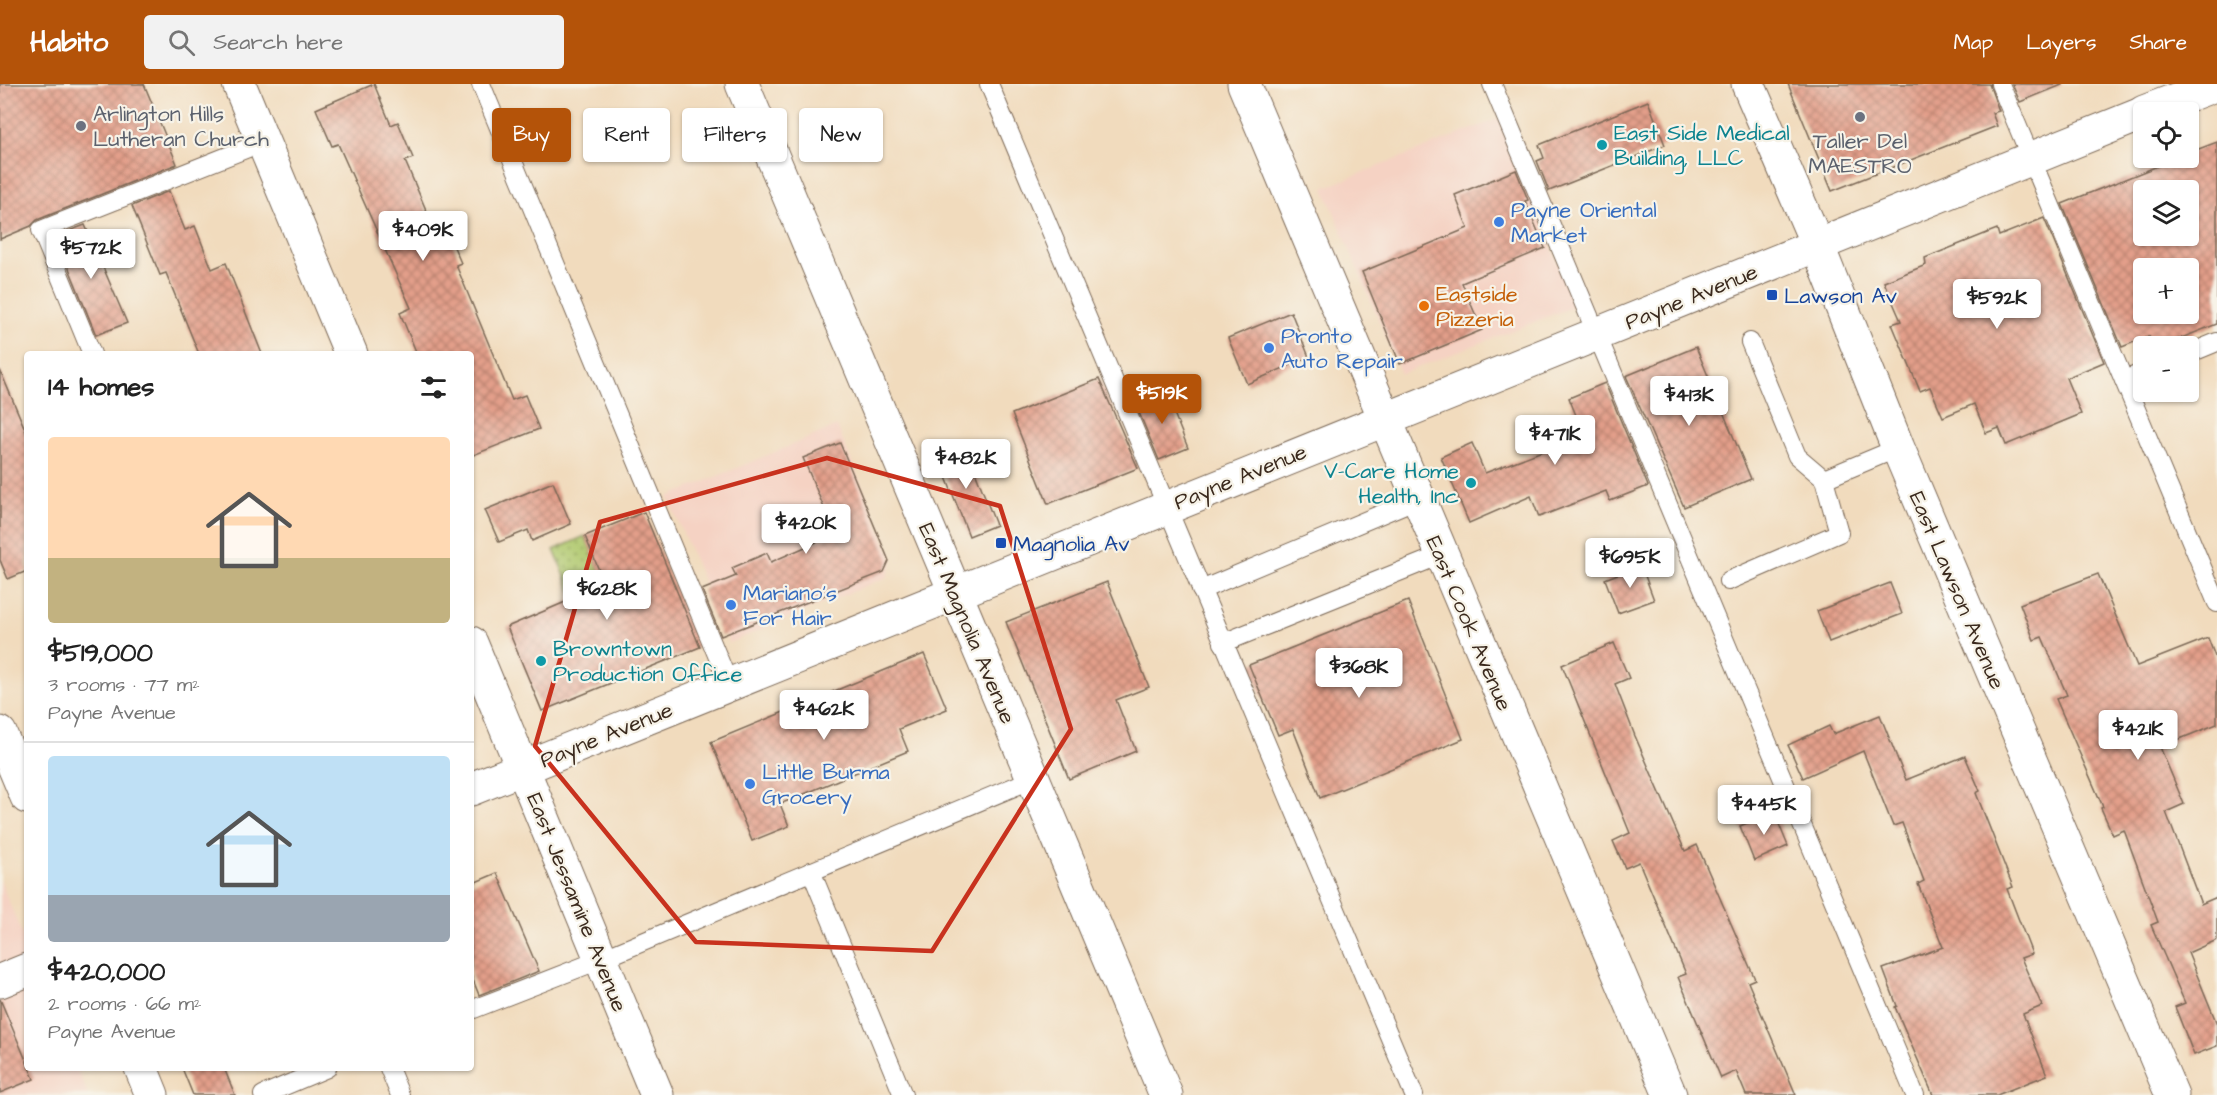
<!DOCTYPE html>
<html lang="en">
<head>
<meta charset="utf-8">
<style>
  body { margin:0; font-family:"Architects Daughter",sans-serif; background:#f2f2f2; color:#222; height:100vh; display:flex; flex-direction:column; font-size:22px; white-space:nowrap }
  * { box-sizing:border-box; margin:0 }
  p { font-size:20px; color:#767676 }
  .icon { flex:none; width:33px; height:33px; fill:none; stroke:currentColor; stroke-width:2; stroke-linecap:round; stroke-linejoin:round }
  .map { position:relative; flex:1; overflow:hidden }
  .panel { position:absolute; left:24px; top:267px; width:450px; height:720px; display:flex; flex-direction:column; background:#fff; border-radius:6px; box-shadow:0 2px 4px #0004 }
  .panel>* { flex:none }
  .top-card { position:absolute; left:492px; top:24px; width:570px; height:54px; display:flex; gap:12px }
  .fabs { position:absolute; left:2133px; top:18px; display:grid; gap:12px }
  .fabs a { display:grid; place-items:center; width:66px; height:66px; border-radius:6px; background:#fff; box-shadow:0 2px 4px #0004; font-size:30px }
  .price { position:absolute; translate:-50% -51px; padding:0 14px; border-radius:6px; background:#fff; color:#222; font-size:20px; line-height:39px; filter:drop-shadow(0 2px 3px #0008) }
  .price::after { content:''; position:absolute; left:50%; top:36px; width:18px; height:14px; margin-left:-9px; background:inherit; clip-path:polygon(0 0,100% 0,50% 100%) }
  .price.current { background:#b45309; color:#fff }
  ul { padding:0; list-style:none }
  li { display:grid; align-content:center; gap:12px; height:318px; padding:0 24px }
  li+li { border-top:2px solid #e0e0e0 }
  li span { display:grid; place-items:center; height:186px; border-radius:6px; color:#555 }
  li>.icon { margin-inline-start:auto }
  span .icon { width:108px; height:108px; fill:#fffc; stroke-width:1 }
  li b { font-size:26px }
  h2 { display:flex; justify-content:space-between; align-items:center; height:72px; padding:0 24px; font-size:26px }
  .pill { padding:0 21px; border-radius:6px; background:#fff; box-shadow:0 2px 4px #0004; font-size:21px; line-height:54px }
  .pill.current { background:#b45309; color:#fff }
  header { display:flex; align-items:center; gap:36px; box-sizing:border-box; height:84px; padding:0 30px; background:#b45309; color:#fff }
  header strong { font-size:28px }
  nav { display:flex; gap:33px; margin-inline-start:auto; font-size:21px }
  .search { width:420px; height:54px; background:#f2f2f2; display:flex; align-items:center; gap:15px; box-sizing:border-box; padding:0 21px; border-radius:6px; color:#767676; font-size:22px }
  .map>svg:first-child { display:block }
  .built { fill:#f5d2c3 }
  .park { fill:url(#park-dots); stroke:#767a46; stroke-width:1.5 }
  .building { fill:url(#building-cross-hatch); fill-rule:evenodd }
  .lines { fill:none; stroke-linecap:round; stroke-linejoin:round }
  .service-casing { stroke:#7b6856; stroke-width:20 }
  .minor-casing { stroke:#7b6856; stroke-width:35 }
  .tertiary-casing { stroke:#7b6856; stroke-width:35 }
  .service { stroke:#fff; stroke-width:18 }
  .minor { stroke:#fff; stroke-width:33 }
  .tertiary { stroke:#fff; stroke-width:33 }
  .marked { fill:none; stroke:#c8321e; stroke-width:4.5; stroke-linejoin:round }
  .worship-dot { fill:#6b7280; stroke:#f7f3e8; stroke-width:2 }
  .culture-dot { fill:#0f9aa8; stroke:#f7f3e8; stroke-width:2 }
  .shop-dot { fill:#3f7fe0; stroke:#f7f3e8; stroke-width:2 }
  .transit-dot { fill:#1a4fb4; stroke:#f7f3e8; stroke-width:2 }
  .food-dot { fill:#e8710a; stroke:#f7f3e8; stroke-width:2 }
  .labels { text-anchor:middle; stroke-width:4.5; stroke-linejoin:round; paint-order:stroke }
  .worship-label { font-size:22px; fill:#5b616d; stroke:#f7f3e8; text-anchor:start }
  .culture-label { font-size:22px; fill:#0d838f; stroke:#f7f3e8; text-anchor:start }
  .shop-label { font-size:22px; fill:#366cbe; stroke:#f7f3e8; text-anchor:start }
  .food-label { font-size:22px; fill:#c56008; stroke:#f7f3e8; text-anchor:start }
  .transit-label { font-size:22px; fill:#164399; stroke:#f7f3e8; text-anchor:start }
  .street-label { font-size:22px; fill:#3b2a1e; stroke:#f7f3e8 }
</style>
</head>
<body>
<header>
<strong>Habito</strong>
<div class="search"><svg class="icon" aria-label="search" viewBox="0 0 24 24"><circle cx="10" cy="10" r="6"/><path d="M15 15l6 6"/></svg>Search here</div>
<nav><a>Map</a><a>Layers</a><a>Share</a></nav>
</header>
<div class="map">
<svg width="2217" height="1011" viewBox="0 0 2217 1011">
  <defs>
    <pattern id="park-dots" width="8" height="8" patternUnits="userSpaceOnUse" patternTransform="scale(1.5)"><rect width="8" height="8" fill="#b0c96e"/><path d="M2 2h.1M6 6h.1" fill="none" stroke="#90a35a" stroke-width="1.8" stroke-linecap="round"/></pattern>
    <pattern id="building-cross-hatch" width="8" height="8" patternUnits="userSpaceOnUse" patternTransform="scale(1.5)"><rect width="8" height="8" fill="#e39f8a"/><path d="M0 0l8 8M0 8l8-8" fill="none" stroke="#b98270"/></pattern>
  </defs>
  <rect width="100%" height="100%" fill="#f7f3e8"/>
  <filter id="ink" filterUnits="userSpaceOnUse"><feTurbulence type="fractalNoise" baseFrequency=".0167" numOctaves="2"/><feDisplacementMap in="SourceGraphic" scale="12" xChannelSelector="R" yChannelSelector="G"/><feConvolveMatrix kernelMatrix="1 2 1 2 8 2 1 2 1" color-interpolation-filters="sRGB"/></filter>
  <filter id="wash" filterUnits="userSpaceOnUse"><feTurbulence type="fractalNoise" baseFrequency=".008" numOctaves="4" result="noise"/><feDisplacementMap in="SourceGraphic" scale="24" xChannelSelector="R" yChannelSelector="G"/><feGaussianBlur stdDeviation="1.35" result="paint"/><feColorMatrix in="noise" values="0 0 0 0 0 0 0 0 0 0 0 0 0 0 0 0 0 1.4 0 .05"/><feComposite in="paint" operator="in"/></filter>
  <g filter="url(#wash)">
    <rect width="100%" height="100%" fill="#f1dbbd"/>
    <g class="built">
      <polygon points="1500,34 1575,222 1401,290 1324,104"/>
      <polygon points="837,342 893,476 887,493 729,559 668,413"/>
      <polygon points="0,796 27,862 27,984 77,984 88,1011 0,1011"/>
    </g>
    <polygon class="park" points="585,452 641,587 609,598 554,466"/>
    <g id="blocks">
      <g class="building">
        <polygon points="0,0 144,0 177,80 37,136 31,142 0,155"/>
        <polygon points="374,0 391,41 398,38 413,74 405,77 433,142 443,138 461,179 456,181 512,316 525,311 539,345 471,372 471,270 417,270 400,229 411,224 338,60 332,62 316,25"/>
        <polygon points="1788,0 1989,0 1999,27 1992,29 1997,42 1832,107"/>
        <polygon points="2012,0 2062,0 2062,1 2020,18"/>
        <polygon points="1648,17 1665,61 1549,107 1537,77 1544,74 1539,61"/>
        <path d="M2217,58v182l-56,22h-8l-4,-10 -27,11 -60,-143 116,-46h10v-5zM2144,106h44v46h-44zM2144,184h44v46h-44z"/>
        <polygon points="1516,86 1528,116 1525,117 1545,164 1462,199 1482,246 1400,280 1362,188 1468,144 1455,111"/>
        <polygon points="169,107 185,146 195,142 212,185 226,179 262,270 199,270 166,189 160,191 132,122"/>
        <polygon points="2044,134 2104,278 2066,294 2081,330 2006,361 1999,344 1986,349 1974,320 1943,333 1930,303 1920,307 1892,240 1901,237 1884,198 1926,181 1925,174 1997,145 1999,152"/>
        <polygon points="85,141 127,239 96,251 56,152"/>
        <polygon points="1291,228 1309,273 1247,300 1228,254"/>
        <polygon points="1696,263 1751,395 1684,423 1626,292"/>
        <polygon points="0,286 27,350 27,487 8,495 0,476"/>
        <polygon points="1099,295 1138,384 1048,420 1012,330"/>
        <polygon points="1605,299 1648,402 1610,417 1606,407 1539,433 1531,412 1469,439 1441,373 1472,359 1485,389 1584,351 1569,314"/>
        <polygon points="1165,307 1188,364 1159,376 1135,319"/>
        <polygon points="840,359 889,477 884,488 721,552 702,506 736,492 732,484 767,469 771,478 835,450 803,374"/>
        <polygon points="964,359 996,441 969,452 937,370"/>
        <polygon points="553,398 571,440 532,457 528,446 499,458 485,426"/>
        <polygon points="644,428 700,563 542,627 507,543 605,501 585,452"/>
        <polygon points="1641,481 1654,516 1618,529 1605,495"/>
        <polygon points="2098,490 2137,582 2208,554 2217,578 2217,640 2160,663 2184,720 2166,728 2201,820 2217,813 2217,856 2188,869 2217,940 2217,962 2194,971 2175,923 2185,919 2151,841 2158,838 2124,746 2113,751 2101,724 2103,723 2056,615 2067,611 2042,553 2034,556 2020,520"/>
        <polygon points="1107,498 1149,603 1116,616 1136,667 1069,695 1006,538"/>
        <polygon points="1890,499 1902,530 1829,558 1817,527"/>
        <polygon points="1408,517 1463,655 1320,714 1293,645 1278,651 1249,581"/>
        <polygon points="1614,559 1629,594 1615,600 1635,652 1685,767 1697,761 1755,895 1748,898 1796,1011 1746,1011 1736,987 1721,994 1678,893 1686,890 1639,778 1625,784 1613,757 1630,749 1562,581"/>
        <polygon points="924,570 947,625 899,645 908,667 780,720 789,742 752,757 711,658"/>
        <polygon points="1880,631 1906,696 1965,672 1980,707 1976,709 2013,803 2007,805 2032,870 2021,874 2042,922 2023,930 2047,991 1997,1011 1933,1011 1895,923 1897,922 1883,885 1943,863 1918,800 1924,797 1902,739 1893,742 1863,667 1803,694 1788,661 1829,642 1833,650"/>
        <polygon points="1774,728 1788,762 1754,777 1740,742"/>
        <polygon points="497,789 539,887 479,911 471,891 471,800"/>
        <polygon points="0,915 34,995 0,1009"/>
        <polygon points="182,984 224,984 235,1011 193,1011"/>
      </g>
    </g>
  </g>
  <g filter="url(#ink)">
    <use href="#blocks" fill-opacity="0" stroke="#7b6856" stroke-width="1.5"/>
    <g class="lines">
      <g class="service-casing">
        <g id="service">
          <polyline points="481,0 729,600"/>
          <polyline points="989,0 1414,1011"/>
          <polyline points="1492,0 1915,1011"/>
          <polyline points="2000,0 2217,519"/>
          <polyline points="1750,258 1797,372 1824,395 1898,364"/>
          <polyline points="92,270 41,146 263,58"/>
          <polyline points="2188,270 2217,258"/>
          <polyline points="2124,296 2144,288"/>
          <polyline points="1728,497 1839,449 1824,395"/>
          <polyline points="1201,506 1417,415"/>
          <polyline points="1223,559 1441,471"/>
          <polyline points="811,787 903,1011"/>
          <polyline points="471,926 602,875 1033,695"/>
          <polyline points="389,984 400,1011"/>
          <polyline points="263,1011 327,984"/>
        </g>
      </g>
      <g class="minor-casing">
        <g id="minor">
          <polyline points="239,0 351,270"/>
          <polyline points="742,0 1166,1011"/>
          <polyline points="1244,0 1670,1011"/>
          <polyline points="1748,0 1817,160 1898,364 2172,1011"/>
          <polyline points="471,559 657,1011"/>
          <polyline points="0,649 27,713"/>
          <polyline points="141,984 152,1011"/>
        </g>
      </g>
      <g class="tertiary-casing">
        <g id="tertiary">
          <polyline points="2144,28 2217,0"/>
          <polyline points="471,705 2144,29"/>
          <polyline points="0,897 27,886"/>
        </g>
      </g>
      <use href="#service" class="service"/>
      <use href="#minor" class="minor"/>
      <use href="#tertiary" class="tertiary"/>
    </g>
  </g>
  <path class="marked" d="M827,374l173,48 71,223 -139,222 -236,-9 -161,-196 65,-224z"/>
  <g class="worship-dot">
    <circle cx="1860" cy="33" r="6"/>
    <circle cx="81" cy="42" r="6"/>
  </g>
  <g class="culture-dot">
    <circle cx="1602" cy="61" r="6"/>
    <circle cx="1471" cy="399" r="6"/>
    <circle cx="541" cy="577" r="6"/>
  </g>
  <g class="shop-dot">
    <circle cx="1499" cy="138" r="6"/>
    <circle cx="1269" cy="264" r="6"/>
    <circle cx="731" cy="521" r="6"/>
    <circle cx="750" cy="700" r="6"/>
  </g>
  <g class="transit-dot">
    <rect x="1766" y="205" width="12" height="12" rx="3"/>
    <rect x="995" y="453" width="12" height="12" rx="3"/>
  </g>
  <circle class="food-dot" cx="1424" cy="222" r="6"/>
  <g class="labels">
    <g class="worship-label">
      <text x="93" y="37">Arlington Hills<tspan x="93" dy="25">Lutheran Church</tspan></text>
      <text x="1860" y="64" text-anchor="middle">Taller Del<tspan x="1860" dy="25">MAESTRO</tspan></text>
    </g>
    <g class="culture-label">
      <text x="1614" y="56">East Side Medical<tspan x="1614" dy="25">Building, LLC</tspan></text>
      <text x="1459" y="394" text-anchor="end">V-Care Home<tspan x="1459" dy="25">Health, Inc</tspan></text>
      <text x="553" y="572">Browntown<tspan x="553" dy="25">Production Office</tspan></text>
    </g>
    <g class="shop-label">
      <text x="1511" y="133">Payne Oriental<tspan x="1511" dy="25">Market</tspan></text>
      <text x="1281" y="259">Pronto<tspan x="1281" dy="25">Auto Repair</tspan></text>
      <text x="743" y="516">Mariano's<tspan x="743" dy="25">For Hair</tspan></text>
      <text x="762" y="695">Little Burma<tspan x="762" dy="25">Grocery</tspan></text>
    </g>
    <g class="food-label">
      <text x="1436" y="217">Eastside<tspan x="1436" dy="25">Pizzeria</tspan></text>
    </g>
    <g class="transit-label">
      <text x="1784" y="219">Lawson Av</text>
      <text x="1013" y="467">Magnolia Av</text>
    </g>
    <g class="street-label">
      <text transform="translate(1691 212) rotate(-22)" y="8">Payne Avenue</text>
      <text transform="translate(1240 392) rotate(-22)" y="8">Payne Avenue</text>
      <text transform="translate(1958 506) rotate(67)" y="8">East Lawson Avenue</text>
      <text transform="translate(968 539) rotate(67)" y="8">East Magnolia Avenue</text>
      <text transform="translate(1470 539) rotate(67)" y="8">East Cook Avenue</text>
      <text transform="translate(606 650) rotate(-22)" y="8">Payne Avenue</text>
      <text transform="translate(578 818) rotate(68)" y="8">East Jessamine Avenue</text>
    </g>
  </g>
</svg>
<div class="fabs">
<a><svg class="icon" aria-label="locate" viewBox="0 0 24 24"><circle cx="12" cy="12" r="6"/><path d="M12 2v4M12 18v4M2 12h4M18 12h4"/></svg></a>
<a><svg class="icon" aria-label="layers" viewBox="0 0 24 24"><path d="M12 4l9 5-9 5-9-5zM3 14l9 5 9-5"/></svg></a>
<a>+</a>
<a>−</a>
</div>
<b class="price" style="left:423px;top:178px">$409K</b>
<b class="price" style="left:91px;top:196px">$572K</b>
<b class="price" style="left:1997px;top:246px">$592K</b>
<b class="price current" style="left:1162px;top:341px">$519K</b>
<b class="price" style="left:1689px;top:343px">$413K</b>
<b class="price" style="left:1555px;top:382px">$471K</b>
<b class="price" style="left:966px;top:406px">$482K</b>
<b class="price" style="left:806px;top:471px">$420K</b>
<b class="price" style="left:1630px;top:505px">$695K</b>
<b class="price" style="left:607px;top:537px">$628K</b>
<b class="price" style="left:1359px;top:615px">$368K</b>
<b class="price" style="left:824px;top:657px">$462K</b>
<b class="price" style="left:2138px;top:677px">$421K</b>
<b class="price" style="left:1764px;top:752px">$445K</b>
<div class="top-card">
<a class="pill current">Buy</a>
<a class="pill">Rent</a>
<a class="pill">Filters</a>
<a class="pill">New</a>
</div>
<section class="panel">
<h2>14 homes<svg class="icon" aria-label="filters" viewBox="0 0 24 24"><path d="M4 7h16M4 17h16"/><circle cx="9" cy="7" r="2"/><circle cx="15" cy="17" r="2"/></svg></h2>
<ul>
<li><span style="background:linear-gradient(#ffd9b3 65%,#c2b280 0)"><svg class="icon" aria-label="home" viewBox="0 0 24 24"><path d="M3 11l9-7 9 7M6 9v11h12V9"/></svg></span><div><b>$519,000</b><p>3 rooms · 77 m²</p><p>Payne Avenue</p></div></li>
<li><span style="background:linear-gradient(#bfe0f5 75%,#9aa5b1 0)"><svg class="icon" aria-label="home" viewBox="0 0 24 24"><path d="M3 11l9-7 9 7M6 9v11h12V9"/></svg></span><div><b>$420,000</b><p>2 rooms · 66 m²</p><p>Payne Avenue</p></div></li>
</ul>
</section>
</div>
</body>
</html>
